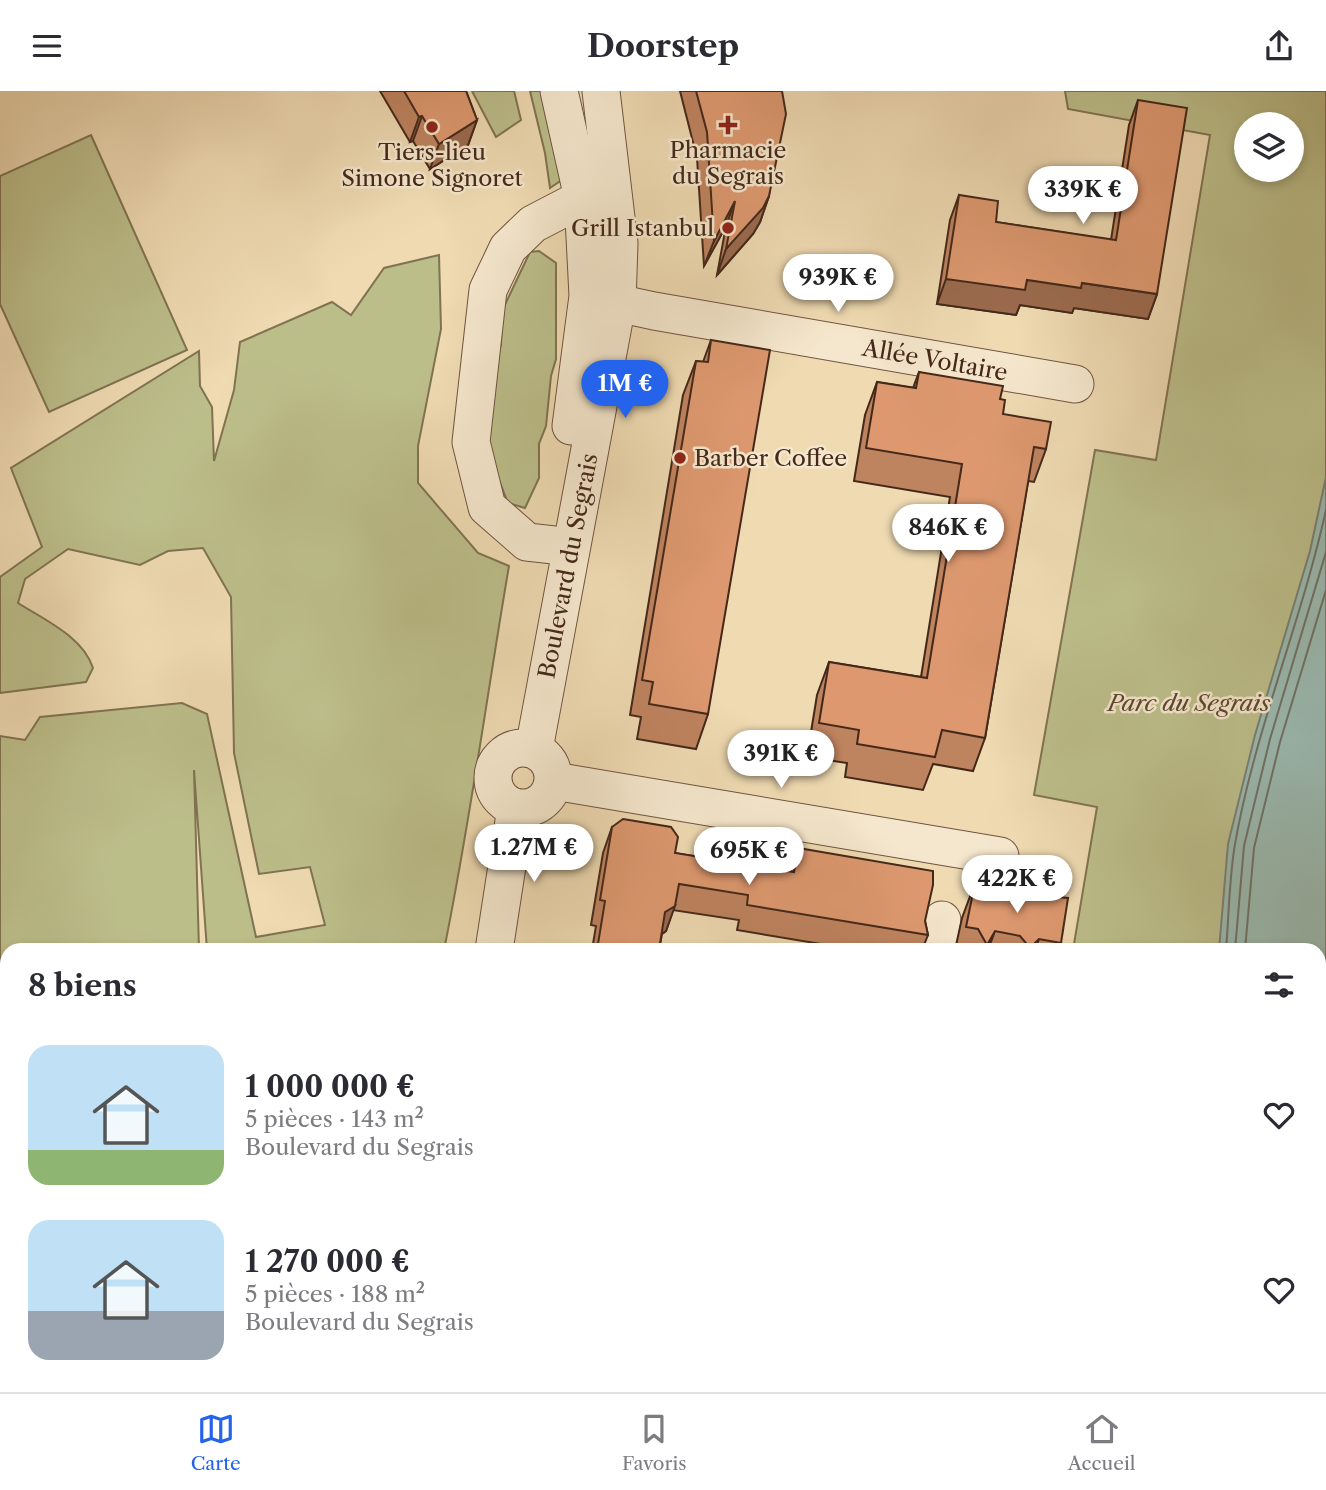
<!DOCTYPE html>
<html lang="fr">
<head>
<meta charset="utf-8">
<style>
  body { margin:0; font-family:"Libre Caslon Text",serif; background:#f2f2f3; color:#2b2b33; height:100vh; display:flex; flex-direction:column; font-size:26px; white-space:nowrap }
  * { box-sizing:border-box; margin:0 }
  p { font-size:23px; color:#7c7c81 }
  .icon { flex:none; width:38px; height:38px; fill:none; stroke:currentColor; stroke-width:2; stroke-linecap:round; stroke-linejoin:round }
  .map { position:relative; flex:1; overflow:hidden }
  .drawer { position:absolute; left:0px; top:852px; width:1326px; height:450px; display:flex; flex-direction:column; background:#fff; border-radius:21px 21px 0 0; box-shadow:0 4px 10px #0003 }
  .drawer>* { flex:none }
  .controls { position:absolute; left:1234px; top:21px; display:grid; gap:14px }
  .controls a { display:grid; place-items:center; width:70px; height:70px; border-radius:50%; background:#fff; box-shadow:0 4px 10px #0003; font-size:35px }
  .price { position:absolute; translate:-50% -60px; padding:0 16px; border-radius:24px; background:#fff; color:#222; font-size:23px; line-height:46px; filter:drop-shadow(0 2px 4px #0008) }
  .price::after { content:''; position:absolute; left:50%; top:42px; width:21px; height:16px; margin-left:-10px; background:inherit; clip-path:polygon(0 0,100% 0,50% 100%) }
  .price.on { background:#2563eb; color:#fff }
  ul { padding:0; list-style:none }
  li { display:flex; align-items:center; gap:21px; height:175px; padding:0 28px }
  li span { display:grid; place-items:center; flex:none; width:196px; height:140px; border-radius:21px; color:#555 }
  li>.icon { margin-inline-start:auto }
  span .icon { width:84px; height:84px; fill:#fffc; stroke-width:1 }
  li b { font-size:30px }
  h2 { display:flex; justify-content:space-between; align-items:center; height:84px; padding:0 28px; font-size:30px }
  header { display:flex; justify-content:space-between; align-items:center; height:91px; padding:0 28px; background:#fff; font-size:32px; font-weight:700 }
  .menu { display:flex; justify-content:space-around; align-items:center; height:98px; border-top:2px solid #e1e1e2; background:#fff; font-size:19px; color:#7c7c81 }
  .menu a { display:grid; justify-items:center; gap:4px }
  .menu .on { color:#2563eb }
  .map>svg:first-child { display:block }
  .green { fill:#bcbe8a; stroke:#807352; stroke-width:2; fill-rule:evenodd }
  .water { fill:#9abab1; stroke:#788075; stroke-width:2 }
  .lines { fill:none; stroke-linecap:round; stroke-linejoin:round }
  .shore { stroke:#6f7166; stroke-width:2 }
  .minor-casing { stroke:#6f5440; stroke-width:39 }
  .minor { stroke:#f5e7cd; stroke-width:37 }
  .wall { fill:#be835f; stroke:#44281a; stroke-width:2 }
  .shaded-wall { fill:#9b6a4e; stroke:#44281a; stroke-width:2 }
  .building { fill:#dd986f; stroke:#44281a; stroke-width:2 }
  .poi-dot { fill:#8f2418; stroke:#f5e7cd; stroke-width:2.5 }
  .labels { text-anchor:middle; stroke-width:5; stroke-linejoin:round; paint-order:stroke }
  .poi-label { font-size:23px; fill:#44281a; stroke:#f5e7cd }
  .street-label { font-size:23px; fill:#44281a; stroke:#f5e7cd }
  .park-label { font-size:23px; font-style:italic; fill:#5c4630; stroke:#f5e7cd }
</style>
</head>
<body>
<header><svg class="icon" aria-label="menu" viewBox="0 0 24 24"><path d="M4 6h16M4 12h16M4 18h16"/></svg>Doorstep<svg class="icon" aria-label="share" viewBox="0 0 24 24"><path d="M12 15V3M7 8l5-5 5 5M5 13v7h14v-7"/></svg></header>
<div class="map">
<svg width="1326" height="1301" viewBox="0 0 1326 1301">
  <rect width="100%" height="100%" fill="#efdab2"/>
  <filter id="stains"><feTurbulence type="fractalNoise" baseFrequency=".00286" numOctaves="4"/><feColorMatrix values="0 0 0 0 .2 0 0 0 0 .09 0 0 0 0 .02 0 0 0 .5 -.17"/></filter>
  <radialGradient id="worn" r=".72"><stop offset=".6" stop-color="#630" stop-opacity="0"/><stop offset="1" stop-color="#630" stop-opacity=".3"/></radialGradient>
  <g class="green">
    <polygon points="472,0 514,0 521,29 496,46"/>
    <polygon points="530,0 550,0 566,86 550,97 545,62"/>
    <path d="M1065,0h261v1301h-330l1,-6h323v-436h-247l24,-143 -63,-12 61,-345 61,10 54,-325 -142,-26zM1246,33h46v46h-46z"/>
    <polygon points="91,44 187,259 49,321 0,213 0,85"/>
    <polygon points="539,160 556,172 556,268 551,285 546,335 539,353 539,387 525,417 508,412 490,366 486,295 501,254 502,220 530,161"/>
    <path d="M439,164l2,74 -23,117v37l60,70 31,13c-22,128 -39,257 -65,384h-237l-13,-180 5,180h-192v315l-7,-2v-527l25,4 15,-23 142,-14 25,11 49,223 69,-12 -15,-58 -51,7 -25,-121 -3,-156 -28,-49 -35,3 -28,14 -72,-16 -43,30 -7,24c27,17 65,34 75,65l-7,14 -86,11v-116l42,-30 -31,-79 188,-117 1,35 12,21 2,54 20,-71 6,-48 92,-40 19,13 33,-47z"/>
    <polygon points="0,1236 7,1238 7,1295 288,1295 293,1301 0,1301"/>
  </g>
  <polygon class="water" points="1326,386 1326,1301 1204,1301 1207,1295 1320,1295 1320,859 1219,859 1228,753 1255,644 1310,460"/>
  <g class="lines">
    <g class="shore">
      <path d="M1226,859c3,-35 3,-71 9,-106 20,-114 66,-221 91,-334"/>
      <polyline points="1235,859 1244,755 1270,648 1326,461"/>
      <polyline points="1245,859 1254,757 1280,651 1326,499"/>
    </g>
    <g class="minor-casing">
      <g id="minor">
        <polyline points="559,0 583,107 588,205 571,335"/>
        <polyline points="594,207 654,220 1075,293"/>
        <polyline points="554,454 527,451 487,416 471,351 488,199 508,157 533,133 583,107"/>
        <circle cx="523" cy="687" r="30"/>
        <polyline points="534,658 617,213 619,152 601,0"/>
        <polyline points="554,690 1000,765"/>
        <polyline points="494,859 516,717"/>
        <polyline points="936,859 942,829"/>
        <polyline points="442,1295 443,1301"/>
      </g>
    </g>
    <use href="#minor" class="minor"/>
  </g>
  <g class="wall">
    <polygon points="380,0 466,0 477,29 468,54 430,78 413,50 410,51"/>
    <polygon points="680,0 782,0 769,105 760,131 753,143 717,184 726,135 704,175 697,67"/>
    <polygon points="1138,9 1157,203 1148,228 1074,217 1072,222 1020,214 1016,224 937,213 950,129 959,104 996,131 1111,149 1129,34"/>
    <polygon points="711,249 708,623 696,658 637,648 641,626 630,624 683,304 696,270 703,271"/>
    <polygon points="919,281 1000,308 1003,323 1046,358 1034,391 1028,390 985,647 973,680 933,673 923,699 845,686 847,672 807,666 817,604 829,571 921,586 950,406 854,390 865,324 877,291 913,297"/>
    <polygon points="612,736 675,762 790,781 798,757 925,830 928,844 922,859 857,859 737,839 739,829 673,819 666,840 662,843 659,859 592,859 596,835 591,834 603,762"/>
    <polygon points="975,792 997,801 1061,852 1058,859 955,859 962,827"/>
    <polygon points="500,1295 866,1295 866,1301 499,1301"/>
  </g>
  <g class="shaded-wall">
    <polygon points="422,25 413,50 410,51 419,26"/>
    <polygon points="477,29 468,54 430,78 439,53"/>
    <polygon points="769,105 760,131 753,143 717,184 726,158"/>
    <polygon points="735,110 726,135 704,175 714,150"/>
    <polygon points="946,188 1027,189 1082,192 1157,203 1148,228 1074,217 1072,222 1020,214 1016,224 937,213"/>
    <polygon points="675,815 666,840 656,847 665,821"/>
    <polygon points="995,840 988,859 985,859 987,854"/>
    <polygon points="1039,848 1035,859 1029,859 1030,857"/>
  </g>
  <g class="building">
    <polygon points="404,0 466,0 477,29 439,53 422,25 419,26"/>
    <polygon points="696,0 782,0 786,23 769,105 763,117 726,158 735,110 714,150 707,41"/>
    <polygon points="1138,9 1187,17 1157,203 1082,192 1081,197 1027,189 1025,199 946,188 959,104 998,110 996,131 1116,149"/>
    <polygon points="711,249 770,259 708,623 649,613 653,591 642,589 696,270 708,271"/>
    <polygon points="919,281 1003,295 1000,308 1005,309 1003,323 1051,331 1046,358 1034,356 985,647 942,639 935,666 857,653 859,639 819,632 829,571 927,587 962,373 866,357 877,291 916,297"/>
    <polygon points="623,728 671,736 678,746 675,762 794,781 798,757 933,780 933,794 925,830 928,844 747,814 748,804 679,793 675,815 665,821 659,859 597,859 605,810 600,809 612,736"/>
    <polygon points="975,792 995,795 997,801 1068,807 1061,852 1039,848 1030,857 1020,845 995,840 987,854 978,838 966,836"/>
    <polygon points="570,1295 866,1295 866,1301 569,1301"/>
    <polygon points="915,1300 915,1301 867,1301"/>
  </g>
  <g class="poi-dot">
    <path d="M724.5 23.5h7v7h7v7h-7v7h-7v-7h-7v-7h7z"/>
    <circle cx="432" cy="36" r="7"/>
    <circle cx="728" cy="137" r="7"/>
    <circle cx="680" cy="367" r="7"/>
  </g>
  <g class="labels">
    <g class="poi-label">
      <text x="728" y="67">Pharmacie<tspan x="728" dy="26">du Segrais</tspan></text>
      <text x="432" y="69">Tiers-lieu<tspan x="432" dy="26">Simone Signoret</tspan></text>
      <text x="714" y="145" text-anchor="end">Grill Istanbul</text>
      <text x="694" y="375" text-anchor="start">Barber Coffee</text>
    </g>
    <g class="street-label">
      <text transform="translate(935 269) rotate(10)" y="8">Allée Voltaire</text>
      <text transform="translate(568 475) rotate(-79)" y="8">Boulevard du Segrais</text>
    </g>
    <g class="park-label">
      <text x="1189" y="620">Parc du Segrais</text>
    </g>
  </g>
  <rect width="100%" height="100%" filter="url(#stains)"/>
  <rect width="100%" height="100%" fill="url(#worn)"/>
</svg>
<div class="controls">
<a><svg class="icon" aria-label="layers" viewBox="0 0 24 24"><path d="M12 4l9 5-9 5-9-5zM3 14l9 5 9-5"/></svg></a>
</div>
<b class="price" style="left:1083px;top:135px">339K €</b>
<b class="price" style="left:838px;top:223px">939K €</b>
<b class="price on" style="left:625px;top:329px">1M €</b>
<b class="price" style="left:948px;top:473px">846K €</b>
<b class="price" style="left:781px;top:699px">391K €</b>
<b class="price" style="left:534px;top:793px">1.27M €</b>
<b class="price" style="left:749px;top:796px">695K €</b>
<b class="price" style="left:1017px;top:824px">422K €</b>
<section class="drawer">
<h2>8 biens<svg class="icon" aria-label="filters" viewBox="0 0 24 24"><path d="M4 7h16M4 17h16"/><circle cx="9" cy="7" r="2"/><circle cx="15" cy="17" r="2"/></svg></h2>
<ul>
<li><span style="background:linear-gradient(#bfe0f5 75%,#8fb573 0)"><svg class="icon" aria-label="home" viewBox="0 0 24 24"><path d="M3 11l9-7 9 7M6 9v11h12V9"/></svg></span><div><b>1 000 000 €</b><p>5 pièces · 143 m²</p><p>Boulevard du Segrais</p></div><svg class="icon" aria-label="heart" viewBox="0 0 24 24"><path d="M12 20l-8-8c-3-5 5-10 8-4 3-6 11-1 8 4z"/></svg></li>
<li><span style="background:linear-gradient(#bfe0f5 65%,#9aa5b1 0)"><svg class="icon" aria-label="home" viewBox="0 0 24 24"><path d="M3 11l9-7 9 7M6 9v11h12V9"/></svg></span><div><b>1 270 000 €</b><p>5 pièces · 188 m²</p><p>Boulevard du Segrais</p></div><svg class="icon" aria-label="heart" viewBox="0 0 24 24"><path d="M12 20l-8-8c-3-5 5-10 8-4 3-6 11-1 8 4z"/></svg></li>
</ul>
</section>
</div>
<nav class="menu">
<a class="on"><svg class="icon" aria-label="map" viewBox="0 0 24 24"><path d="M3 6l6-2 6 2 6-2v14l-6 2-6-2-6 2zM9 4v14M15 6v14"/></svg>Carte</a>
<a><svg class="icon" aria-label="saved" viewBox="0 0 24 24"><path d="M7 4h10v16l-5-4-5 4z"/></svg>Favoris</a>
<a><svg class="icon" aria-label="home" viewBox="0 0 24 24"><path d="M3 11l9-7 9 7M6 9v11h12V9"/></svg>Accueil</a>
</nav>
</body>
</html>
